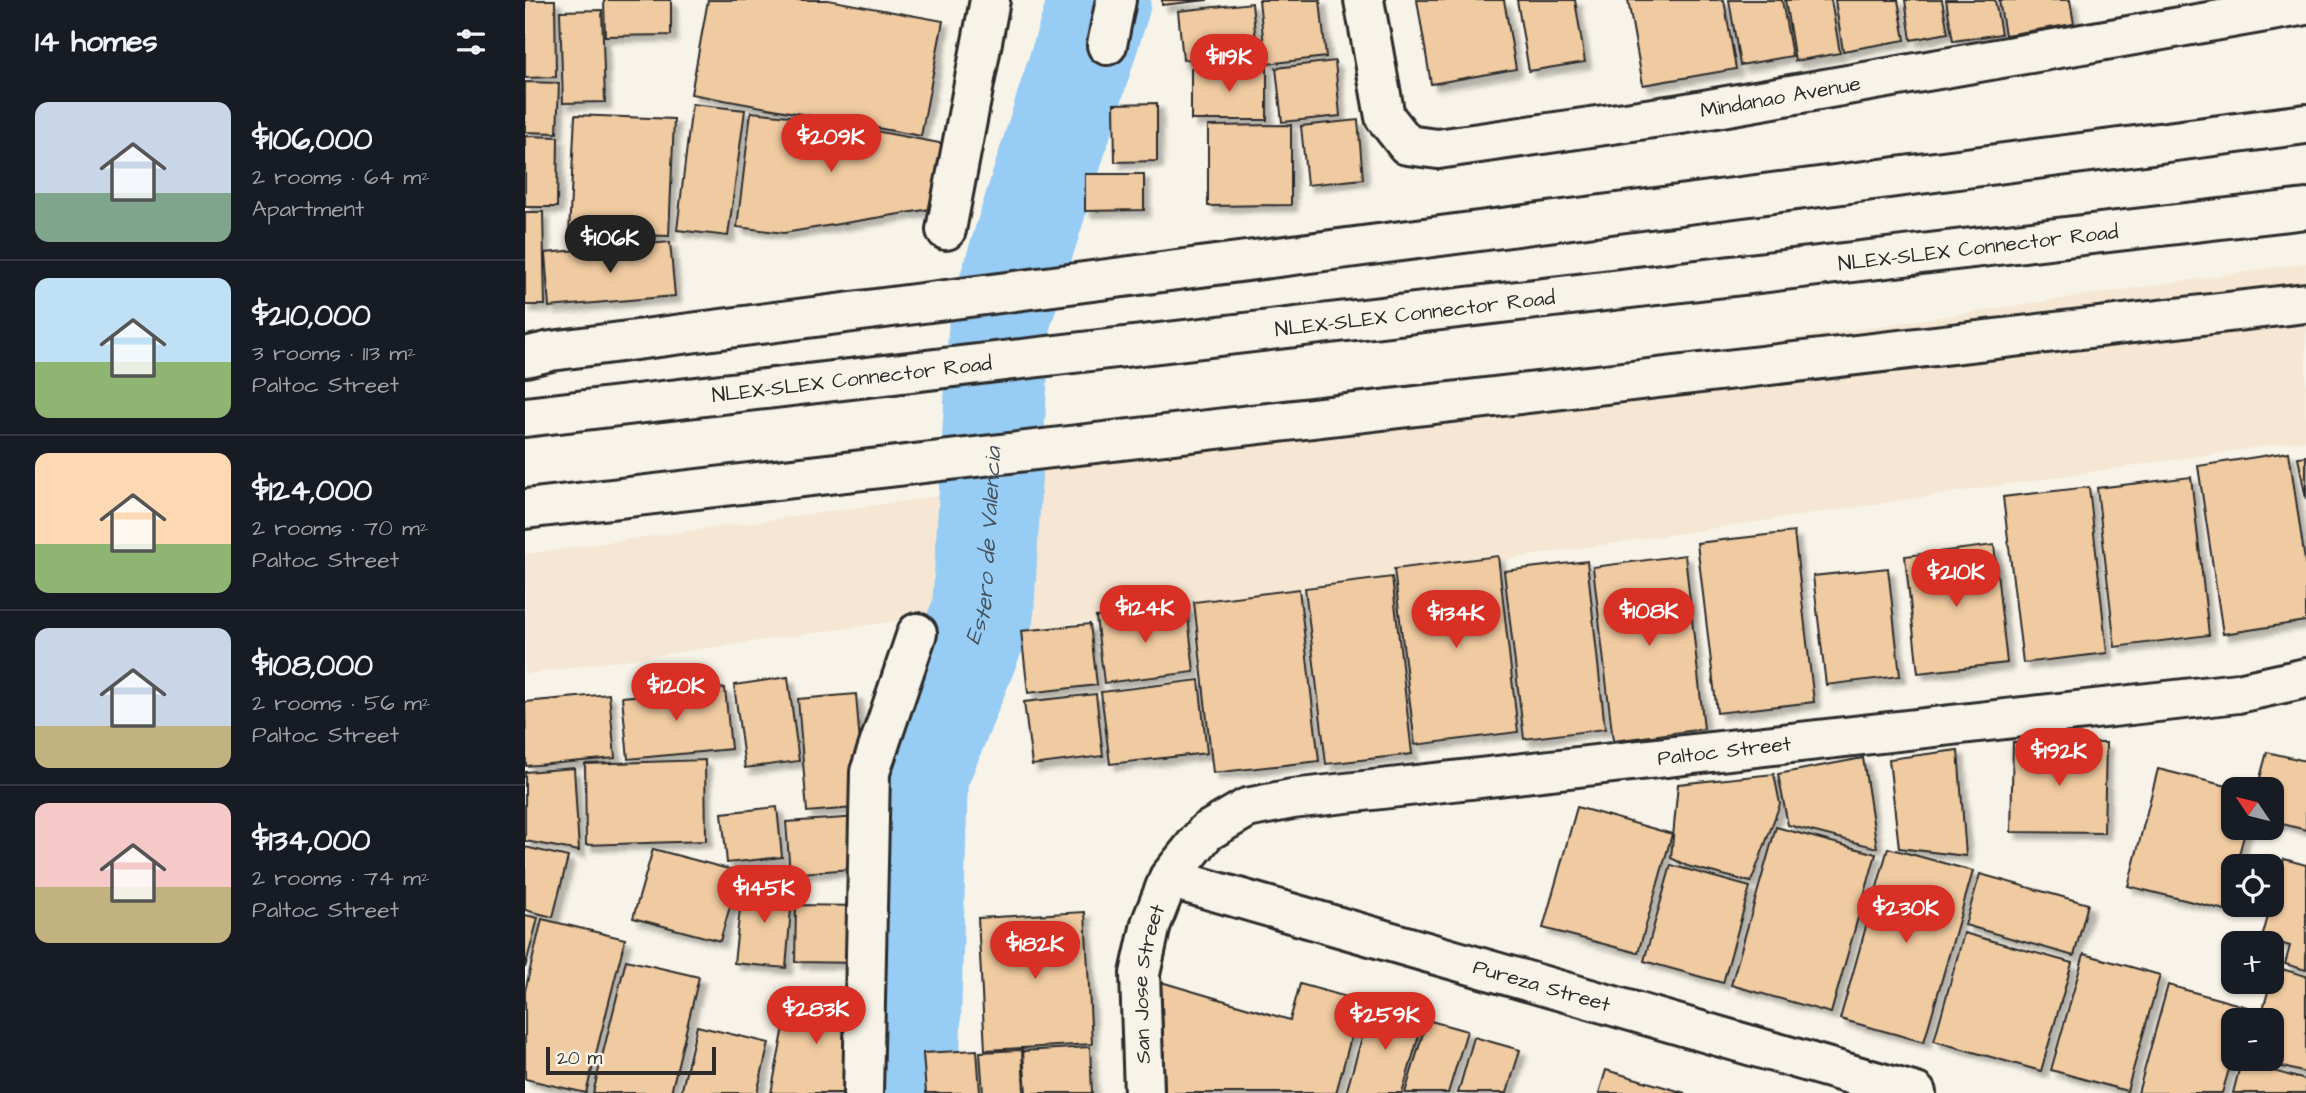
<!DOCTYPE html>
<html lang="en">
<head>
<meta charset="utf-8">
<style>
  body { margin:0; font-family:"Architects Daughter",sans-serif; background:#242831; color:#f1f3f6; height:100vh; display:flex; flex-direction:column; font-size:26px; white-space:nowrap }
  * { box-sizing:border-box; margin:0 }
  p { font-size:23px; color:#9ea1a6 }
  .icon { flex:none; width:38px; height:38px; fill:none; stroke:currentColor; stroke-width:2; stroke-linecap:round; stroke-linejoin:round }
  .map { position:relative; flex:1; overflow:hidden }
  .sheet { display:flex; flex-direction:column; background:#171b24; width:525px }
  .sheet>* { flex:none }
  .needle { width:46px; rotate:305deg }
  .buttons { position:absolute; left:1696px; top:777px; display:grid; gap:14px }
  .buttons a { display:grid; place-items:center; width:63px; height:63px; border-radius:14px; background:#171b24; box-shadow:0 2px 5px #0004; font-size:35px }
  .scale { position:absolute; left:21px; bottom:18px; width:170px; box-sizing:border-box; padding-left:7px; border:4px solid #2b2b2b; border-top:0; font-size:19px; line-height:24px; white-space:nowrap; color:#2b2b2b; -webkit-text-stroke:5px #f7f3e8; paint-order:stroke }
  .price { position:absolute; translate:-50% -60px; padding:0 16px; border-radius:24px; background:#d93025; color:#fff; font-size:23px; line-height:46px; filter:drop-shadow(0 2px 4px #0008) }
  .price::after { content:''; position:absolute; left:50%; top:42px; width:21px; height:16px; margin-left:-10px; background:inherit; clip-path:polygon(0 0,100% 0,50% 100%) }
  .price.on { background:#222; color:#fff }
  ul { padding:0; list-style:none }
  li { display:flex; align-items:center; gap:21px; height:175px; padding:0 35px }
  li+li { border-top:2px solid #363941 }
  li span { display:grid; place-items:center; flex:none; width:196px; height:140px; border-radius:14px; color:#555 }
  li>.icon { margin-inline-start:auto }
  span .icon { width:84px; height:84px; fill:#fffc; stroke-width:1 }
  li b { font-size:30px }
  h2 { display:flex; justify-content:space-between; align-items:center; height:84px; padding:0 35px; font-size:30px }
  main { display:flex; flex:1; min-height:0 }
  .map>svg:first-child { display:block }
  .built { fill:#f5e7d3 }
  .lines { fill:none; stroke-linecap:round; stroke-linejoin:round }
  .river { stroke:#97ccf5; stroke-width:102 }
  .building { fill:#f0cba1; stroke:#2b2b2b; stroke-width:2; filter:url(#shadow) }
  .minor-casing { stroke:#2b2b2b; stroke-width:44 }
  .highway-casing { stroke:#2b2b2b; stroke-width:44 }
  .minor { stroke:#f7f3e8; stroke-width:38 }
  .highway { stroke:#f7f3e8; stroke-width:38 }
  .labels { text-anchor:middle; stroke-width:7; stroke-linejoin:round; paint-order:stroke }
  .street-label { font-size:21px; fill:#2b2b2b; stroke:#f7f3e8 }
  .water-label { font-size:23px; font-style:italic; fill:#46535e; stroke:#f7f3e8 }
</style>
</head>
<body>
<main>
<section class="sheet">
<h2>14 homes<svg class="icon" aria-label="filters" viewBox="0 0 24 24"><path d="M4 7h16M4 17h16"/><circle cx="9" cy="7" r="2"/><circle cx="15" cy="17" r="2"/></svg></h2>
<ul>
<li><span style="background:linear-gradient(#c9d6e8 65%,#7fa58c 0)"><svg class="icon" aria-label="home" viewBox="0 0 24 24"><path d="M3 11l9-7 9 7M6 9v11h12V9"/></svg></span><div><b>$106,000</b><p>2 rooms · 64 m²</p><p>Apartment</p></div></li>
<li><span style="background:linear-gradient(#bfe0f5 60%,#8fb573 0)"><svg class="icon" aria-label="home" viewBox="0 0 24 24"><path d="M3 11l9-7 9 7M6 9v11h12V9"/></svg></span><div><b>$210,000</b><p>3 rooms · 113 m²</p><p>Paltoc Street</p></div></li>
<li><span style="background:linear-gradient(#ffd9b3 65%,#8fb573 0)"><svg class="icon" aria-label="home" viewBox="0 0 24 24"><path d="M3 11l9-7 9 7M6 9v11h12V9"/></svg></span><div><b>$124,000</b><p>2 rooms · 70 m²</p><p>Paltoc Street</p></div></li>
<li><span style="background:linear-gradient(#c9d6e8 70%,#c2b280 0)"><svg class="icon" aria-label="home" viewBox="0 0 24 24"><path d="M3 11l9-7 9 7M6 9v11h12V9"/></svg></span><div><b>$108,000</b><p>2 rooms · 56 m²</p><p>Paltoc Street</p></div></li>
<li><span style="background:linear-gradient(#f6c9c9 60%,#c2b280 0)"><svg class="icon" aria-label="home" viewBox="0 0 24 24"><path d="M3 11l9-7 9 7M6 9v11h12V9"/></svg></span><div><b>$134,000</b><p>2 rooms · 74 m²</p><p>Paltoc Street</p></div></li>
</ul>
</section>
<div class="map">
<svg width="1781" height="1093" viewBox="0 0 1781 1093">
  <defs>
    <filter id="shadow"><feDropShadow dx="6" dy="6" stdDeviation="2" flood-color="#0004"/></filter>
  </defs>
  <rect width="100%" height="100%" fill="#f7f3e8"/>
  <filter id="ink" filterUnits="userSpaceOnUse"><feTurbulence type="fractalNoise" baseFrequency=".0143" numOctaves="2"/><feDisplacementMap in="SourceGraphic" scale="14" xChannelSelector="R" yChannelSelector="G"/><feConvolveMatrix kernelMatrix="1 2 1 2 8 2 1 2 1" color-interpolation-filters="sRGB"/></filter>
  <g filter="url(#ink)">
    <g class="built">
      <polygon points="1781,263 1781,440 460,637 479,455"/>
      <polygon points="414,496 423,614 0,674 0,554"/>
    </g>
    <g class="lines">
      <path class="river" id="s1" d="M383,1093l9,-317 66,-164 17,-294 100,-318"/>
    </g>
    <g class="building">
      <polygon points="0,0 30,0 31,77 0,78"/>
      <polygon points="79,0 146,0 146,35 80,36"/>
      <polygon points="183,0 303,0 418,21 396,136 166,94"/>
      <polygon points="637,0 683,0 637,5"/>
      <polygon points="734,0 795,0 801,57 741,64"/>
      <polygon points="892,0 979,0 991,69 906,84"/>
      <polygon points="992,0 1050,0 1060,62 1004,71"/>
      <polygon points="1103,0 1199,0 1211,69 1118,85"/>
      <polygon points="1204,0 1257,0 1267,56 1215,65"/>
      <polygon points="1260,0 1306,0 1315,53 1270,61"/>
      <polygon points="1310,0 1373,0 1380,40 1318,51"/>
      <polygon points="1380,0 1417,0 1423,33 1386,40"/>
      <polygon points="1421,0 1470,0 1476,34 1428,41"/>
      <polygon points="1474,0 1545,0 1549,24 1480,35"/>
      <polygon points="727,3 732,51 658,60 653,11"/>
      <polygon points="77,10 80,102 38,103 35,11"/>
      <polygon points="810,61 815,116 757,122 751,68"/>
      <polygon points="742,67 742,120 666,120 666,68"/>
      <polygon points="0,82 34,83 32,133 0,132"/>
      <polygon points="632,103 632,161 590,162 589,104"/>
      <polygon points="167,104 220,110 203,236 152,230"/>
      <polygon points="226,112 274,117 420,144 405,209 259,233 212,227"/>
      <polygon points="50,115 149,119 144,236 44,233"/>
      <polygon points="833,120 838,179 782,185 776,126"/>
      <polygon points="766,125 766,205 683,206 683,126"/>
      <polygon points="0,136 33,137 32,207 0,207"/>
      <polygon points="560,174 619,174 619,210 560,211"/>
      <polygon points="0,212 18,212 20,305 0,305"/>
      <polygon points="145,242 150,296 24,307 20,253"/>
      <polygon points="1764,452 1781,568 1781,621 1698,634 1673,466"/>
      <polygon points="1781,456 1781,499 1773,457"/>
      <polygon points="1666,477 1684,635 1590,647 1572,488"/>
      <polygon points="1564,487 1582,653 1498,663 1478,497"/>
      <polygon points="1269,532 1289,702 1192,713 1172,543"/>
      <polygon points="1469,545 1482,663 1393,673 1380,556"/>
      <polygon points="1160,555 1179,729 1088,741 1068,567"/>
      <polygon points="973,556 993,732 890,745 869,569"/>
      <polygon points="1062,561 1080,729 999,739 979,571"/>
      <polygon points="1363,568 1375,676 1301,685 1288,576"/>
      <polygon points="867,577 887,754 801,764 780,588"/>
      <polygon points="774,589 794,761 688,773 669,602"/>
      <polygon points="662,607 669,672 579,683 571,617"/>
      <polygon points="565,624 572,685 503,693 496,631"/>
      <polygon points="263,677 274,761 220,768 209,685"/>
      <polygon points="674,680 682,753 585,764 576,692"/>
      <polygon points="200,688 206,749 103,759 97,697"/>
      <polygon points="84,694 90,758 1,766 0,702"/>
      <polygon points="331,694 340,807 282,812 273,699"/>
      <polygon points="571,694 578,756 507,765 499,702"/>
      <polygon points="1488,742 1581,743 1579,833 1486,832"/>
      <polygon points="1433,750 1441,856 1374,848 1364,759"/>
      <polygon points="1742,752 1781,761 1781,830 1746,821 1746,789 1732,789"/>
      <polygon points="1338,758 1352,848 1263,825 1253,774"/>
      <polygon points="180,760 181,841 61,845 60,764"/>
      <polygon points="49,768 54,851 0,841 0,772"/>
      <polygon points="1633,769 1714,789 1708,789 1708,828 1721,828 1711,866 1708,866 1708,880 1700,910 1603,886"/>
      <polygon points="1249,774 1255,804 1226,882 1162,866 1146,858 1153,784"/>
      <polygon points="252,807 257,857 202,863 197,813"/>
      <polygon points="1052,807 1147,834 1113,953 1018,928"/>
      <polygon points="334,817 337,868 265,874 261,822"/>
      <polygon points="1251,827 1351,854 1306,1013 1206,985"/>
      <polygon points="0,847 43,857 28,917 0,910"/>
      <polygon points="1363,848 1448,871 1399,1042 1315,1019"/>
      <polygon points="128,849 215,872 195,941 108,918"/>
      <polygon points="1759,859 1781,865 1781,970 1760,964 1765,946 1737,938"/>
      <polygon points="1146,865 1225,887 1198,983 1119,961"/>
      <polygon points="1455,874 1563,904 1549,956 1440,925"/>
      <polygon points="218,881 268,885 261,968 209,963"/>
      <polygon points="271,905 336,906 335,963 270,962"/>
      <polygon points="560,912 567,1044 460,1050 453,918"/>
      <polygon points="0,915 13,918 0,968"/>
      <polygon points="17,919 100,939 61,1093 0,1079 0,991"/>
      <polygon points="1439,933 1547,963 1516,1071 1409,1041"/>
      <polygon points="1559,954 1635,975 1602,1091 1526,1070"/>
      <polygon points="101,960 174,977 146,1093 68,1093"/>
      <polygon points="1750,967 1781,976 1781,1073 1728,1059 1746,1059 1746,1020 1735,1020"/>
      <polygon points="636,982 765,1020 775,984 836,1001 811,1093 640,1093"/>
      <polygon points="1643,985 1722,1007 1718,1020 1708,1020 1708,1056 1697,1093 1613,1093"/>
      <polygon points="266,992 333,1004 324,1093 246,1093"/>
      <polygon points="847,1003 899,1018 877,1093 821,1093"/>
      <polygon points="902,1020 942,1031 923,1093 880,1093"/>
      <polygon points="172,1026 244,1043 232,1093 156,1093"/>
      <polygon points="949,1037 995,1050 982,1093 933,1093"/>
      <polygon points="565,1047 567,1093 501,1093 498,1051"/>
      <polygon points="452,1050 455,1093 401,1093 398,1053"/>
      <polygon points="497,1050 499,1093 458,1093 455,1052"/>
      <polygon points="1716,1062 1781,1080 1781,1093 1708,1093"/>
      <polygon points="1081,1070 1160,1093 1074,1093"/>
    </g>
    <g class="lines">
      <g class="minor-casing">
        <g id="minor">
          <path id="s2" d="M839,0l21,117 22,28 31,4 243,-35 625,-109"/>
          <polyline points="582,45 591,0"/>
          <polyline points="421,230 465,0"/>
          <path id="s3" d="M644,878l747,215"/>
          <polyline points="338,1093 345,772 392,633"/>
          <path id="s4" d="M619,1093l-4,-119 11,-50 18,-46 37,-46 41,-24 45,-9 946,-106 68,-15"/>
        </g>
      </g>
      <g class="highway-casing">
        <g id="highway">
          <polyline points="0,357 26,351 1781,124"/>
          <path id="s5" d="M0,417l1781,-208"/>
          <polyline points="0,509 1781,303"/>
        </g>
      </g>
      <use href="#minor" class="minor"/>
      <use href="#highway" class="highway"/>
    </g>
  </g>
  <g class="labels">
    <g class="street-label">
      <text dy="7" stroke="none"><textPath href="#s2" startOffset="532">Mindanao Avenue</textPath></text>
      <text dy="7" stroke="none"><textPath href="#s5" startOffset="1463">NLEX-SLEX Connector Road</textPath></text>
      <text dy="7" stroke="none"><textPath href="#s5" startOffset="896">NLEX-SLEX Connector Road</textPath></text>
      <text dy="7" stroke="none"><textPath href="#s5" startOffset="329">NLEX-SLEX Connector Road</textPath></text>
      <text dy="7" stroke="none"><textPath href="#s4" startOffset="807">Paltoc Street</textPath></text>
      <text dy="7" stroke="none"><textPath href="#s4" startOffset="110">San Jose Street</textPath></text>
      <text dy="7" stroke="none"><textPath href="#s3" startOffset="388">Pureza Street</textPath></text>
    </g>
    <g class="water-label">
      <text dy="8" stroke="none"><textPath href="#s1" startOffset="560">Estero de Valencia</textPath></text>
    </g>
  </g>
</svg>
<div class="buttons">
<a><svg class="needle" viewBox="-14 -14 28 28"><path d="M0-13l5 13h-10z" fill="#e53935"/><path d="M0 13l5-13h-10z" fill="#9ea1a6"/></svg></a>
<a><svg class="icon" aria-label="locate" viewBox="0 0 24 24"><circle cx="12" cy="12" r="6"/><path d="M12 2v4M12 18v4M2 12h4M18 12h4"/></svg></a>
<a>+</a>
<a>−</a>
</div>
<div class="scale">20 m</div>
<b class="price" style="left:704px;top:94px">$119K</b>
<b class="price" style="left:306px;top:174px">$209K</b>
<b class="price on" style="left:85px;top:275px">$106K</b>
<b class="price" style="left:1431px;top:609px">$210K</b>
<b class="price" style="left:620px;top:645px">$124K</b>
<b class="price" style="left:1124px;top:648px">$108K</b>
<b class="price" style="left:931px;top:650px">$134K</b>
<b class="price" style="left:151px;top:723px">$120K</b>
<b class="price" style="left:1534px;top:788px">$192K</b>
<b class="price" style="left:239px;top:925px">$145K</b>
<b class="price" style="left:1381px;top:945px">$230K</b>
<b class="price" style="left:510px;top:981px">$182K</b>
<b class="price" style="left:291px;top:1046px">$283K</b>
<b class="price" style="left:860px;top:1052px">$259K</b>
</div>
</main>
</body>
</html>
